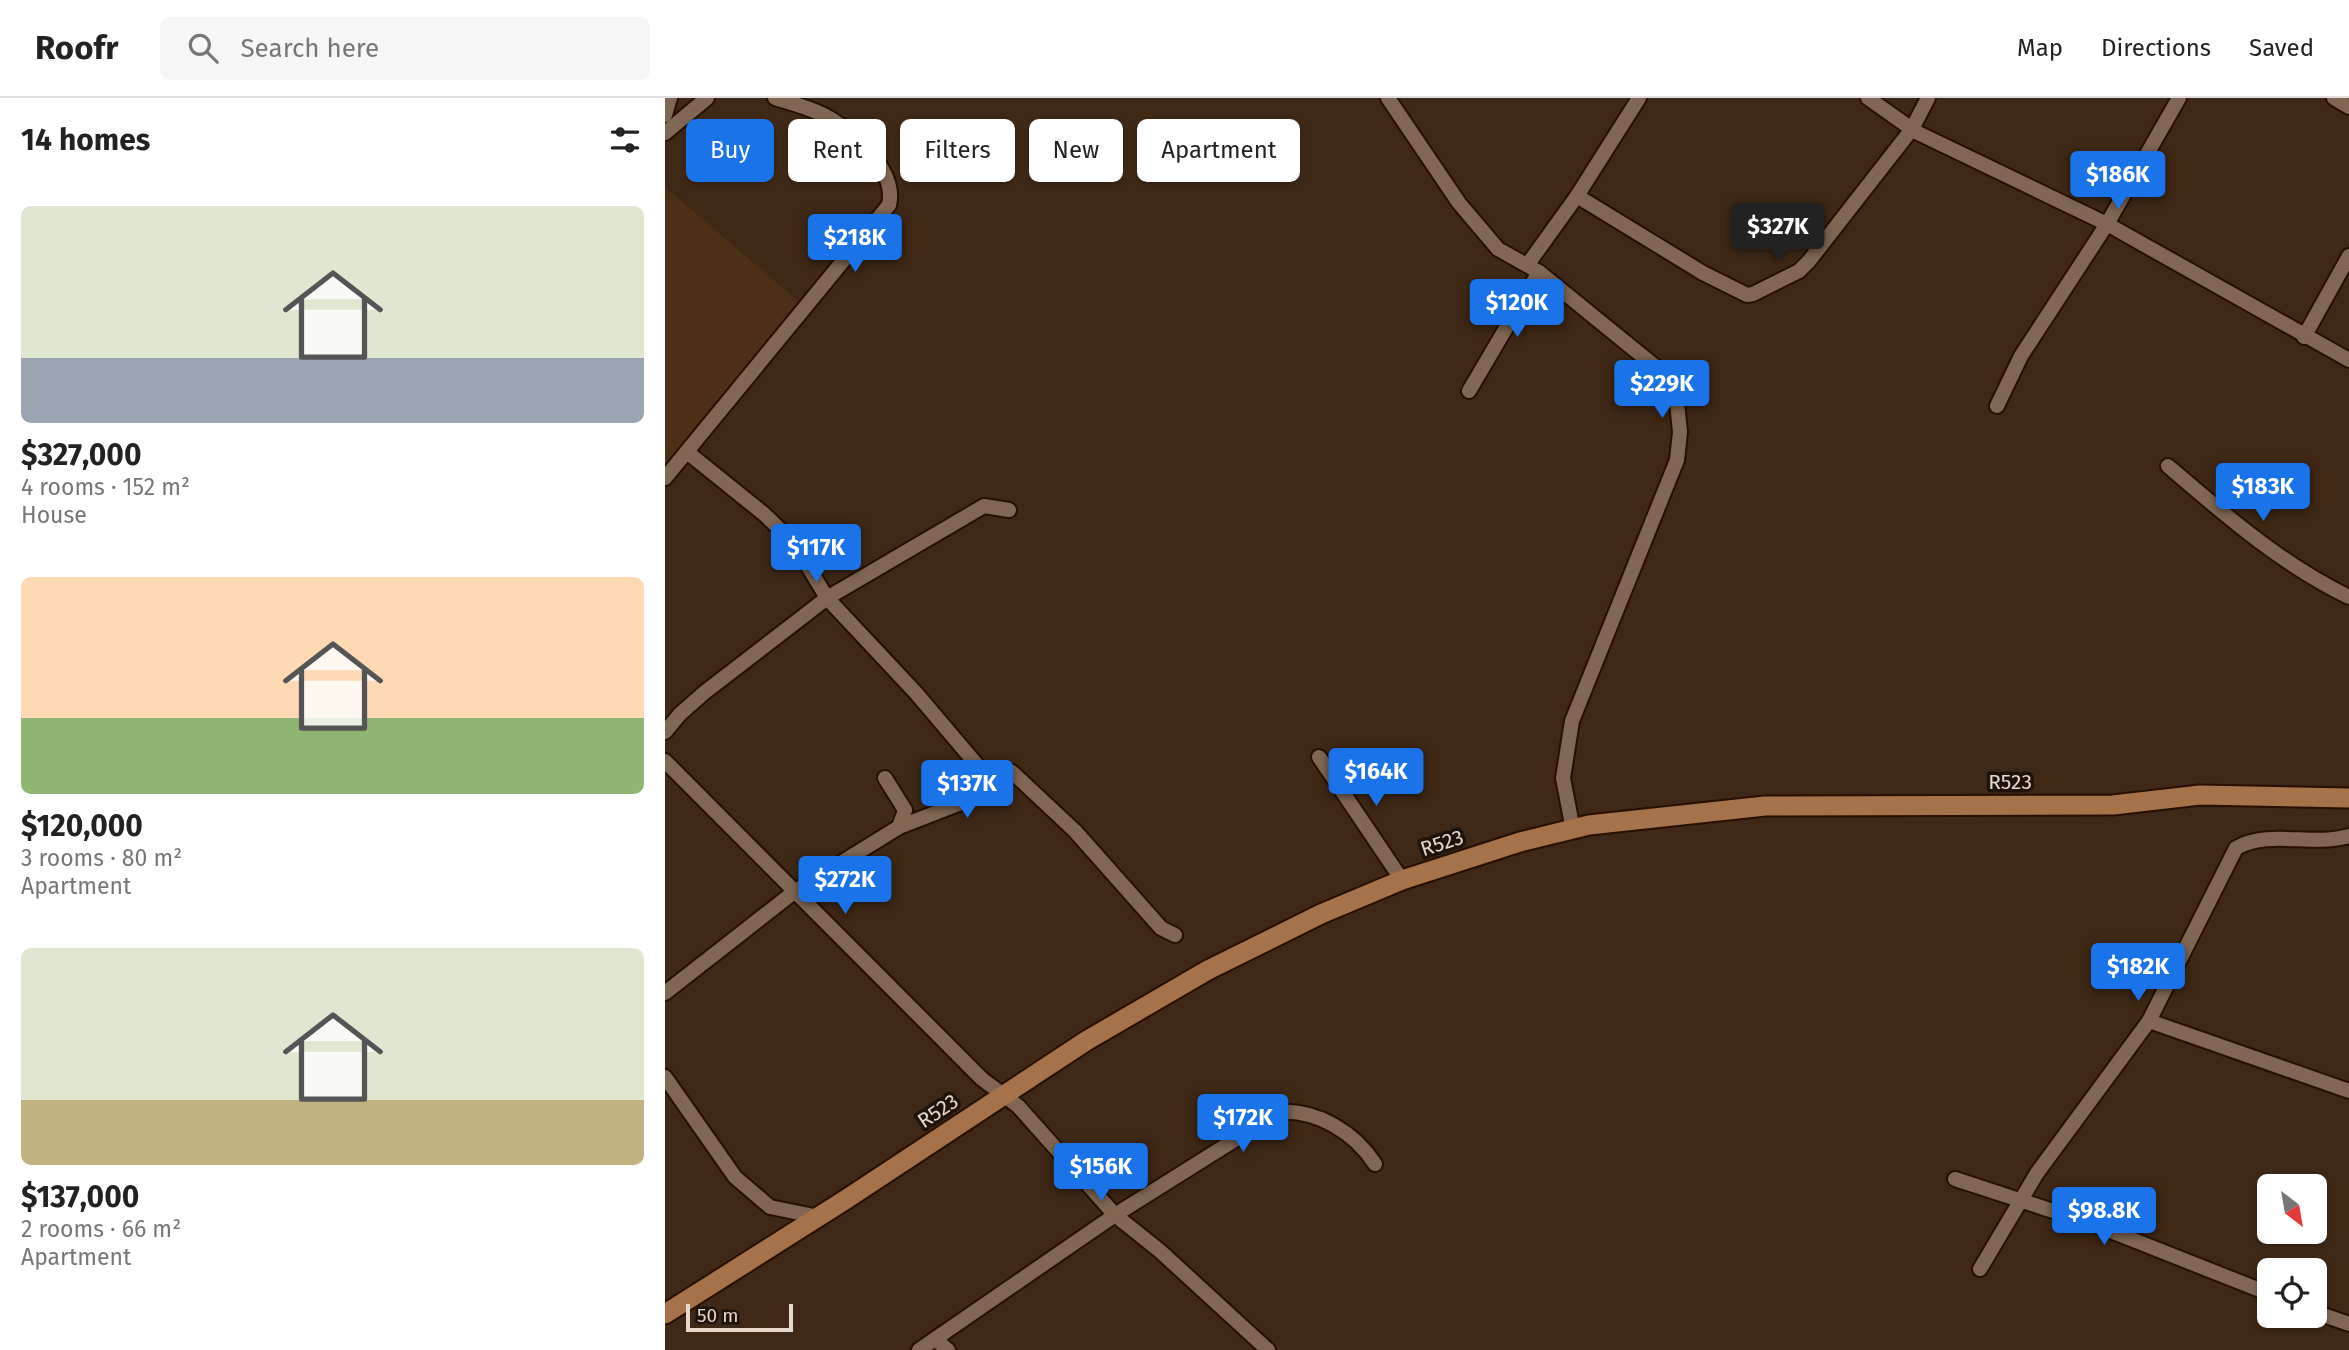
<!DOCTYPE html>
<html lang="en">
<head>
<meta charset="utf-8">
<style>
  body { margin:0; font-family:"Fira Sans",sans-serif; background:#f6f6f6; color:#222; height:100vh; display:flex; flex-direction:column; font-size:26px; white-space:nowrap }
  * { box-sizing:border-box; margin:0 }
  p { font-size:23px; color:#767676 }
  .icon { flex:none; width:38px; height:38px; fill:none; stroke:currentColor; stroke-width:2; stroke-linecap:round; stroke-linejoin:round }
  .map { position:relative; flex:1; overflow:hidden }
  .drawer { display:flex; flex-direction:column; background:#fff; width:665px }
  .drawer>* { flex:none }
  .banner { position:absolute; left:21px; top:21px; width:665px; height:63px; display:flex; gap:14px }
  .needle { width:46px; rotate:149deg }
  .buttons { position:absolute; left:1592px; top:1076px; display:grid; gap:14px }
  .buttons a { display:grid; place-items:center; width:70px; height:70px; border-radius:10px; background:#fff; box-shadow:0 2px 5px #0004; font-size:35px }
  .scale { position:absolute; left:21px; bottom:18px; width:107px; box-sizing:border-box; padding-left:7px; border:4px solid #e6d7cc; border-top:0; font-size:19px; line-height:24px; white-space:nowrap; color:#e6d7cc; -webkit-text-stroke:5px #1e130b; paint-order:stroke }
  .price { position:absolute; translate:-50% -60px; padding:0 16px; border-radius:7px; background:#1a73e8; color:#fff; font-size:23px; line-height:46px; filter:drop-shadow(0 2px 4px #0008) }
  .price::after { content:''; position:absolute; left:50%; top:42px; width:21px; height:16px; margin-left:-10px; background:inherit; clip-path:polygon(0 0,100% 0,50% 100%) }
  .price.on { background:#222; color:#fff }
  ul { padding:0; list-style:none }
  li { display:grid; align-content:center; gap:14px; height:371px; padding:0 21px }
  li span { display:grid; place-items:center; height:217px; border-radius:10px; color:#555 }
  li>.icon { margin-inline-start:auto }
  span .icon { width:126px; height:126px; fill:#fffc; stroke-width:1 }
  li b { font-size:30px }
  h2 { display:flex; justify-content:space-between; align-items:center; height:84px; padding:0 21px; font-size:30px }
  .pill { padding:0 24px; border-radius:10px; background:#fff; box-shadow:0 2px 5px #0004; font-size:24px; line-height:63px }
  .pill.on { background:#1a73e8; color:#fff }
  header { display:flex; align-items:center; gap:42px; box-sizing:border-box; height:98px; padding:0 35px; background:#fff; border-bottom:2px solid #e0e0e0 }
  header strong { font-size:33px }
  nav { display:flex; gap:38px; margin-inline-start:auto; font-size:24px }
  .search { width:490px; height:63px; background:#f6f6f6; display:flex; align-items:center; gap:18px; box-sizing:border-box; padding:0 24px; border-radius:10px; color:#767676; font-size:26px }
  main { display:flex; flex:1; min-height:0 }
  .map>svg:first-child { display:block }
  .built { fill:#4c2f17 }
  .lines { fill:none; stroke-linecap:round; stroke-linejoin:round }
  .minor-casing { stroke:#251001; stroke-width:18 }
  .major-casing { stroke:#251001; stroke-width:23 }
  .minor { stroke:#816753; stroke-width:14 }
  .major { stroke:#a57249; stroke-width:19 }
  .labels { text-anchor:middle; stroke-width:7; stroke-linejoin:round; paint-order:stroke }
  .street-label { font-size:21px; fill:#e6d7cc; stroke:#1e130b }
</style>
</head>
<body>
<header>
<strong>Roofr</strong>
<div class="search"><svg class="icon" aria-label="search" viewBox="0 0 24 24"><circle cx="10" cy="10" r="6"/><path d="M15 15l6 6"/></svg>Search here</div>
<nav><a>Map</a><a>Directions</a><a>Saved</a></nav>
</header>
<main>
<section class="drawer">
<h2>14 homes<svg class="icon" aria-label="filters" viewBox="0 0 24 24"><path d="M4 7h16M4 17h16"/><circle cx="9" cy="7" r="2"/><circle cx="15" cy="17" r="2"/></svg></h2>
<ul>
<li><span style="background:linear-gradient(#dfe7d0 70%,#9aa5b1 0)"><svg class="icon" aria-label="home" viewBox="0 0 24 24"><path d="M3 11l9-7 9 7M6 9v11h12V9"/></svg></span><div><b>$327,000</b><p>4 rooms · 152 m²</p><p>House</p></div></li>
<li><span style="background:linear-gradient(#ffd9b3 65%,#8fb573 0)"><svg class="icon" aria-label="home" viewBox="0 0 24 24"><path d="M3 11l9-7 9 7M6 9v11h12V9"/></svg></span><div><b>$120,000</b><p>3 rooms · 80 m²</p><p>Apartment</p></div></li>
<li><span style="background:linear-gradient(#dfe7d0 70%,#c2b280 0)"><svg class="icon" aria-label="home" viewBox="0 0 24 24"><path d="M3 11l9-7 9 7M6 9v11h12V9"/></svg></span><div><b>$137,000</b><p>2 rooms · 66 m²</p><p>Apartment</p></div></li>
</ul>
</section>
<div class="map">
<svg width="1684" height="1252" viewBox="0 0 1684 1252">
  <rect width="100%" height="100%" fill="#3f2815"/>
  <polygon class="built" points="0,89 134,204 0,368"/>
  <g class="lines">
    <g class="minor-casing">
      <g id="minor">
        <polyline points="723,0 794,105 833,151 874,174 992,270 1012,305 1015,334 1012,362 907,623 898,680 908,732"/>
        <polyline points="1203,0 1251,34 1442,126 1684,262"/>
        <polyline points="1669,0 1684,9"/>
        <polyline points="0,17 5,0"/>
        <polyline points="0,35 42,0"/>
        <polyline points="912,98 1038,175 1082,197 1088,196 1134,173 1144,163 1247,31 1263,0"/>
        <polyline points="863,166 912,98 974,0"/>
        <polyline points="1639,239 1684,158"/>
        <polyline points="804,293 874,174"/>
        <polyline points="1332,308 1356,258 1442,126 1514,0"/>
        <polyline points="22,354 99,416 129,445 162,500 251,595 329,687"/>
        <path d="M1503,368c57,49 113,98 181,131"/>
        <path d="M0,380l224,-273c8,-33 -32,-70 -58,-86 -16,-10 -37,-15 -56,-21"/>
        <polyline points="0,634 15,616 40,594 162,500 319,408 344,412"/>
        <polyline points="654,659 737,782"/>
        <path d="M0,663l317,318 36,27 97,109 164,-103c38,-3 76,21 96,52"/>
        <polyline points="234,729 301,703 347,674 410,733 496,830 510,837"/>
        <polyline points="0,895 129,794 234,729 240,712 220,680"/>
        <polyline points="1484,923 1684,993"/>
        <polyline points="0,979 70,1079 105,1109 154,1119"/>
        <polyline points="1290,1081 1428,1126 1605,1196"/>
        <path d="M1315,1171l57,-96 112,-152 87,-173c34,-19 77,-1 113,-12"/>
        <polyline points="1650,1214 1684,1226"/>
        <polyline points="270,1241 283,1252"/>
        <polyline points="254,1252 450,1117 495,1153 603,1252"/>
      </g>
    </g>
    <g class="major-casing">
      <polyline id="major" points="0,1216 180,1102 421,943 543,872 656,816 737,782 855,744 924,727 1100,708 1448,707 1535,697 1684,700"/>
    </g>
    <use href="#minor" class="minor"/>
    <use href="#major" class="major"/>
  </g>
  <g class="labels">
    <g class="street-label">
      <text x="1345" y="691">R523</text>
      <text transform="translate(777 745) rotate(-18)" y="7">R523</text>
      <text transform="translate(273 1013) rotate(-34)" y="7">R523</text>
    </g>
  </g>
</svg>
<div class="buttons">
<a><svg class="needle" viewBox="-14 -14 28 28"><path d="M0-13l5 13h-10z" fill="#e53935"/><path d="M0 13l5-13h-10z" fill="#767676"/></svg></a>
<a><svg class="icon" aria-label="locate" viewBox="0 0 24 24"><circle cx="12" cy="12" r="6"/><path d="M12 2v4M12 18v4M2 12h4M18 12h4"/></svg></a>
</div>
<div class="scale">50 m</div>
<b class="price" style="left:1453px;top:113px">$186K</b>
<b class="price on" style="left:1113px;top:165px">$327K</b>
<b class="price" style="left:190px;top:176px">$218K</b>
<b class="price" style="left:852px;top:241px">$120K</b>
<b class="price" style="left:997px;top:322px">$229K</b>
<b class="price" style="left:1598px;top:425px">$183K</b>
<b class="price" style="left:151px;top:486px">$117K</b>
<b class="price" style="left:711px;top:710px">$164K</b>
<b class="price" style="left:302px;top:722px">$137K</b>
<b class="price" style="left:180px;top:818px">$272K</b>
<b class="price" style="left:1473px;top:905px">$182K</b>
<b class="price" style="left:578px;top:1056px">$172K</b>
<b class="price" style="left:436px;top:1105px">$156K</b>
<b class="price" style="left:1439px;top:1149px">$98.8K</b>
<div class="banner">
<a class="pill on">Buy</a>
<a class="pill">Rent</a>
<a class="pill">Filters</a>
<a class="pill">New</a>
<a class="pill">Apartment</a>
</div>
</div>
</main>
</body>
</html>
